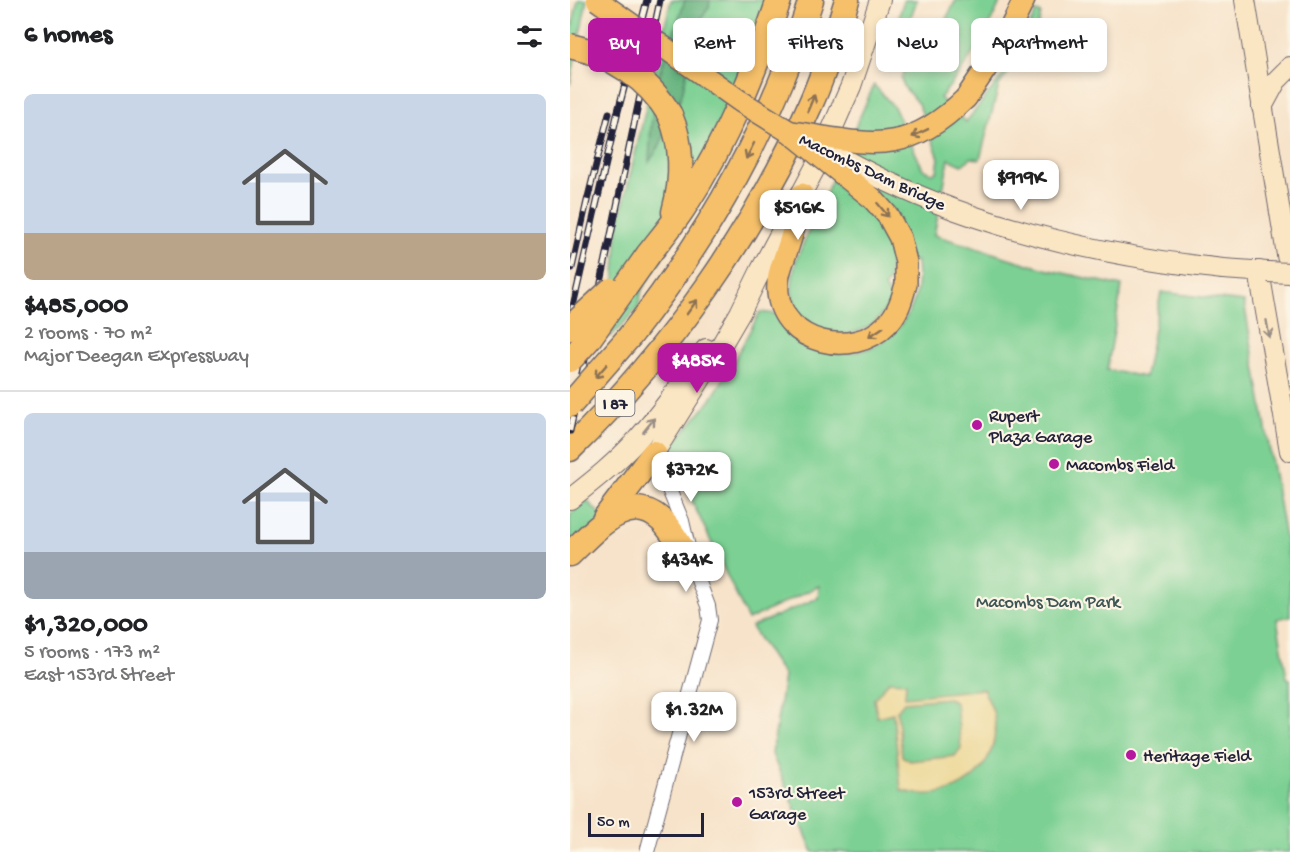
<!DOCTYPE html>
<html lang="en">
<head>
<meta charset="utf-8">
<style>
  body { margin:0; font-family:"Gochi Hand",sans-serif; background:#f2f2f2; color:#202124; height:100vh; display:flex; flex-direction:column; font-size:22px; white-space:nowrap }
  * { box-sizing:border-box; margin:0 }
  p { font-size:20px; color:#757577 }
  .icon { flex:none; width:33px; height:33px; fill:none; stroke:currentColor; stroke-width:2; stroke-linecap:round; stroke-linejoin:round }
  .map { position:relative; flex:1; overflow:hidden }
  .sheet { display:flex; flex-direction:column; background:#fff; width:570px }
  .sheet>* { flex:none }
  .banner { position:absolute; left:18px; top:18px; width:570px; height:54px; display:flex; gap:12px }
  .scale { position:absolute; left:18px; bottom:15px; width:116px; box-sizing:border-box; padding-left:6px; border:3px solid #22223b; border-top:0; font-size:16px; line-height:21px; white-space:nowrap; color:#22223b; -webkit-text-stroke:4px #fcf5e5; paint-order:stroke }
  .price { position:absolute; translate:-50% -51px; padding:0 14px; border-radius:12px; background:#fff; color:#222; font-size:20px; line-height:39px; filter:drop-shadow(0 2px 3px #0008) }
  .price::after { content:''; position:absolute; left:50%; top:36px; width:18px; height:14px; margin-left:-9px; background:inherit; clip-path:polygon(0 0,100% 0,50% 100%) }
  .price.selected { background:#b5179e; color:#fff }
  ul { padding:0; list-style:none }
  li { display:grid; align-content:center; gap:12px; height:318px; padding:0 24px }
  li+li { border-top:2px solid #e0e0e0 }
  li span { display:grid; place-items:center; height:186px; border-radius:9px; color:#555 }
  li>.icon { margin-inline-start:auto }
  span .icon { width:108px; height:108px; fill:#fffc; stroke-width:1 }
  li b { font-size:26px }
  h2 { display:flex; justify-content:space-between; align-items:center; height:72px; padding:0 24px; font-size:26px }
  .pill { padding:0 21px; border-radius:9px; background:#fff; box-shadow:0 3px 9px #0003; font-size:21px; line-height:54px }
  .pill.selected { background:#b5179e; color:#fff }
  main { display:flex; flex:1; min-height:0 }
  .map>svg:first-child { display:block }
  .green { fill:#7bd093; stroke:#4e7967; stroke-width:1.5 }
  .forest { fill:#64b27d; stroke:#436a5c; stroke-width:1.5 }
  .sand { fill:#eeda9e; stroke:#887e6c; stroke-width:1.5; fill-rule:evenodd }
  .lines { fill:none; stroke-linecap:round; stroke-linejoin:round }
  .street-casing { stroke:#6d666d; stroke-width:16 }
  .secondary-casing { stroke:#6d666d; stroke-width:22 }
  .primary-casing { stroke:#6d666d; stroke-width:24 }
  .highway-casing { stroke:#6d666d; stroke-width:27 }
  .street { stroke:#fff; stroke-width:14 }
  .secondary { stroke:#fbe6c4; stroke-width:20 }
  .primary { stroke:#f6c06b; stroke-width:21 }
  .highway { stroke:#f6c06b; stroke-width:24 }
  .rail-casing { stroke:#22223b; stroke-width:7 }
  .rail { stroke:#fcf5e5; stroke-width:4.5; stroke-dasharray:14; stroke-linecap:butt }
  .secondary-bridge-casing { stroke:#6d666d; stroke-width:22; stroke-linecap:butt }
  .primary-bridge-casing { stroke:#6d666d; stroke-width:24; stroke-linecap:butt }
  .highway-bridge-casing { stroke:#6d666d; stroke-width:27; stroke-linecap:butt }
  .secondary-bridge { stroke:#fbe6c4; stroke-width:20 }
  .primary-bridge { stroke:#f6c06b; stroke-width:21 }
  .highway-bridge { stroke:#f6c06b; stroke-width:24 }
  .oneway { stroke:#8c7153 }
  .oneway2 { stroke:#998e86 }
  .poi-dot { fill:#b5179e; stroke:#fcf5e5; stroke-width:2 }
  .labels { text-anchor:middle; stroke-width:4.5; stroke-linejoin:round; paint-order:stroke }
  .shield { fill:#fcf5e5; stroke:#63616e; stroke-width:1.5 }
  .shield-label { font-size:16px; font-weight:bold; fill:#22223b }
  .street-label { font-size:18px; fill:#22223b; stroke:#fcf5e5 }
  .poi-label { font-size:18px; fill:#22223b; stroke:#fcf5e5; text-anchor:start }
  .park-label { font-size:18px; fill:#3d5655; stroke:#fcf5e5 }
</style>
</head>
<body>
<main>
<section class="sheet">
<h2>6 homes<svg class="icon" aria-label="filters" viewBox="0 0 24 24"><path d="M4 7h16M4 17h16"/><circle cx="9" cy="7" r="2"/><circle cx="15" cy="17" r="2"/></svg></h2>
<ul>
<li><span style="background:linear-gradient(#c9d6e8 75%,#b9a48a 0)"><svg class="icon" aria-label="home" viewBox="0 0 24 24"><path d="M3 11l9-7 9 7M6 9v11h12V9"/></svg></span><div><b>$485,000</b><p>2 rooms · 70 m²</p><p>Major Deegan Expressway</p></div></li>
<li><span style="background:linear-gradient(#c9d6e8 75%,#9aa5b1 0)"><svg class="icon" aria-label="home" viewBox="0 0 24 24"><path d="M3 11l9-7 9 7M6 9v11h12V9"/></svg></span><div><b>$1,320,000</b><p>5 rooms · 173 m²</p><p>East 153rd Street</p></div></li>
</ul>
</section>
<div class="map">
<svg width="720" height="852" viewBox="0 0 720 852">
  <rect width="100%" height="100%" fill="#fcf5e5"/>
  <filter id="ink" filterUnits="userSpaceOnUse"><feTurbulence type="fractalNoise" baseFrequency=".0167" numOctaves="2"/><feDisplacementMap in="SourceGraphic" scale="12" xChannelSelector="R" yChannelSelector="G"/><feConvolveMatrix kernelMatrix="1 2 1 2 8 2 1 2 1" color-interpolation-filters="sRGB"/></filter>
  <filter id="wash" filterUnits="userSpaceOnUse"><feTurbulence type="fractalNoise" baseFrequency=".008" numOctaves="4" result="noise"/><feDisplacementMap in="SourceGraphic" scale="24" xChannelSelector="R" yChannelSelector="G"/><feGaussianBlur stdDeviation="1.35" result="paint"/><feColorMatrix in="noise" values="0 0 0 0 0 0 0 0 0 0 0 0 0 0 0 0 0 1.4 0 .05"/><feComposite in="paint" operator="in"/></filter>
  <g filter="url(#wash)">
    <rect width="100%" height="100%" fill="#f7e3ca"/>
    <g class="green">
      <polygon points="8,0 17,0 0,85 0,37"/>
      <polygon points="101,0 219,0 108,232 72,289 68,308 41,337 48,227"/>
      <polygon points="334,0 347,0 339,22 335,52 327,60 318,52"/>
      <path d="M386,0h45c-15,35 -36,68 -61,98l26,24 40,-51 30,-59 5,1 -12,53 -13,-3 -17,22 -19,74 -9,-1 -9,7 -13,-6 -15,76 111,34 77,17 -15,84 38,7 16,-85 83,10 46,265v49l-13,3 10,59 3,1v173h-477l-41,-98 12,-78 -33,-49 67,-29 1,-12 -71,34 -80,-170 42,-49 19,-31 31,-58 15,2c7,8 13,19 21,25 46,30 102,11 119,-41 3,-11 3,-26 2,-37l-27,2 -1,17 -5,8 8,11c-7,12 -15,24 -28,30 -28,13 -65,-1 -71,-32 -3,-13 1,-25 3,-37l78,-175 20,22 29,62 8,4 6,-1 2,-14 -20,-53 -15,-18 -3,-9 6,-12 21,-13z"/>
      <polygon points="17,501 43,527 0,570 0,515 8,506"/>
    </g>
    <polygon class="forest" points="115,0 140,0 139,7 128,24 112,94 89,147 79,162 81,126 89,75"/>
    <path class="sand" d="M319,681l17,1 -1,15 78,-8c4,9 9,17 11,26 9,56 -43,92 -93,75l-8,-77 -16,4 -3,-18zM379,698l7,6 5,44 -6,8 -45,5 -8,-5 -5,-45 7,-9z"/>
  </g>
  <g filter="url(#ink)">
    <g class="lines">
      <g class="street-casing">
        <polyline id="street" points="77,852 140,620 138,606 122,564 112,521 84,453"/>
      </g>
      <g class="secondary-casing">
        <g id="secondary">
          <polyline points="675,0 720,273"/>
          <polyline points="692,107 706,81 720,67"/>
          <polyline points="653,269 698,272"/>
          <polyline points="689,271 720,451"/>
          <polyline points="84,453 142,361 170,313 191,270 245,168 281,86 310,0"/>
          <path d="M0,499c23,-18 46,-36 66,-58 26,-29 49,-61 70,-92"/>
        </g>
      </g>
      <g class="primary-casing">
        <g id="primary">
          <polyline points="396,98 433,43 454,0"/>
          <path d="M232,194c-4,16 -7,33 -13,50 -5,16 -13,31 -11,49 5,51 75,66 108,32 12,-11 16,-26 20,-41"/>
        </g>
      </g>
      <g class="highway-casing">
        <g id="highway">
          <path d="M100,115c13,31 13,64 4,97"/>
          <path d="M78,255c13,-17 27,-33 38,-51 41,-63 69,-134 93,-204"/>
          <path d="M60,336c81,-103 141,-211 181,-336"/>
          <path d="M0,449c100,-98 185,-218 241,-346 15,-33 25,-68 36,-103"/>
          <polyline points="35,518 84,453"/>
          <path d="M0,554c26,-25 62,-68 96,-29 10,12 17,26 26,39"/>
        </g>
      </g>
      <use href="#street" class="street"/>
      <use href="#secondary" class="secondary"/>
      <use href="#primary" class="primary"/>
      <use href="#highway" class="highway"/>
      <g class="rail-casing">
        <g id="rail">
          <polyline points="2,268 17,201 39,113"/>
          <polyline points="0,319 47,115 77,0"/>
          <polyline points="0,431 90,0"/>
        </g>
      </g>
      <use href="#rail" class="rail"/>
      <g class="secondary-bridge-casing">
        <g id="secondary-bridge">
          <path d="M243,143c39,21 78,42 119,58 93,37 191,57 291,68"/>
          <polyline points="698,272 720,273"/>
        </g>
      </g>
      <g class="primary-bridge-casing">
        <g id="primary-bridge">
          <polyline points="27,0 170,101 220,132 302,198 318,216 330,238 336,262 336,284"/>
          <path d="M221,132c78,11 112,27 175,-34"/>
        </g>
      </g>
      <g class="highway-bridge-casing">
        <g id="highway-bridge">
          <path d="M0,46c42,9 78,32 100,69"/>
          <polyline points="0,328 41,290"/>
          <polyline points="0,360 18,340 78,255"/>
          <polyline points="0,405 60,336"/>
        </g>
      </g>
      <use href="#secondary-bridge" class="secondary-bridge"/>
      <use href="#primary-bridge" class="primary-bridge"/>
      <use href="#highway-bridge" class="highway-bridge"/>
    </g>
    <defs><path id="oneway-shaft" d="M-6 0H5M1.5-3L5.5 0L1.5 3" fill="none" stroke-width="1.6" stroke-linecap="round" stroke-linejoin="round" transform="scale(1.5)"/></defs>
    <g class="oneway">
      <use href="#oneway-shaft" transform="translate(241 103) rotate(-67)"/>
      <use href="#oneway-shaft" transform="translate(350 133) rotate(154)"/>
      <use href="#oneway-shaft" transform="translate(180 151) rotate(117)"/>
      <use href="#oneway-shaft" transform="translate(313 210) rotate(51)"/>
      <use href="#oneway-shaft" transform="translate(122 307) rotate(-54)"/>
      <use href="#oneway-shaft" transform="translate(306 332) rotate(146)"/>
      <use href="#oneway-shaft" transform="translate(31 371) rotate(131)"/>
    </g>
    <g class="oneway2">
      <use href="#oneway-shaft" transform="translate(698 329) rotate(80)"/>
      <use href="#oneway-shaft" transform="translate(79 425) rotate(-51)"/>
    </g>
  </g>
  <g class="poi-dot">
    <circle cx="407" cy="425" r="6"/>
    <circle cx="484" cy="464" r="6"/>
    <circle cx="561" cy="755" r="6"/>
    <circle cx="167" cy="802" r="6"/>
  </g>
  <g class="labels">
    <rect class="shield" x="25.5" y="390" width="39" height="26" rx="4.5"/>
    <g class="shield-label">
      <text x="45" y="409">I 87</text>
    </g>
    <g class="street-label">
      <text transform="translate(303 171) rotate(25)" y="6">Macombs Dam Bridge</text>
    </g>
    <g class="poi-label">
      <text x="419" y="421">Rupert<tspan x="419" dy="21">Plaza Garage</tspan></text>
      <text x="496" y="470">Macombs Field</text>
      <text x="573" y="761">Heritage Field</text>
      <text x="179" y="798">153rd Street<tspan x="179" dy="21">Garage</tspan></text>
    </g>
    <g class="park-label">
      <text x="478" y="607">Macombs Dam Park</text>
    </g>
  </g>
</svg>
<div class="scale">50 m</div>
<b class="price" style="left:451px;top:211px">$919K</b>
<b class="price" style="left:228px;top:241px">$516K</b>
<b class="price selected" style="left:127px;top:394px">$485K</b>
<b class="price" style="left:121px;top:503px">$372K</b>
<b class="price" style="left:116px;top:593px">$434K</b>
<b class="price" style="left:124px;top:743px">$1.32M</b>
<div class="banner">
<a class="pill selected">Buy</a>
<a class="pill">Rent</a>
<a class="pill">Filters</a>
<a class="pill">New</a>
<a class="pill">Apartment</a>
</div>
</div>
</main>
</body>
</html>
